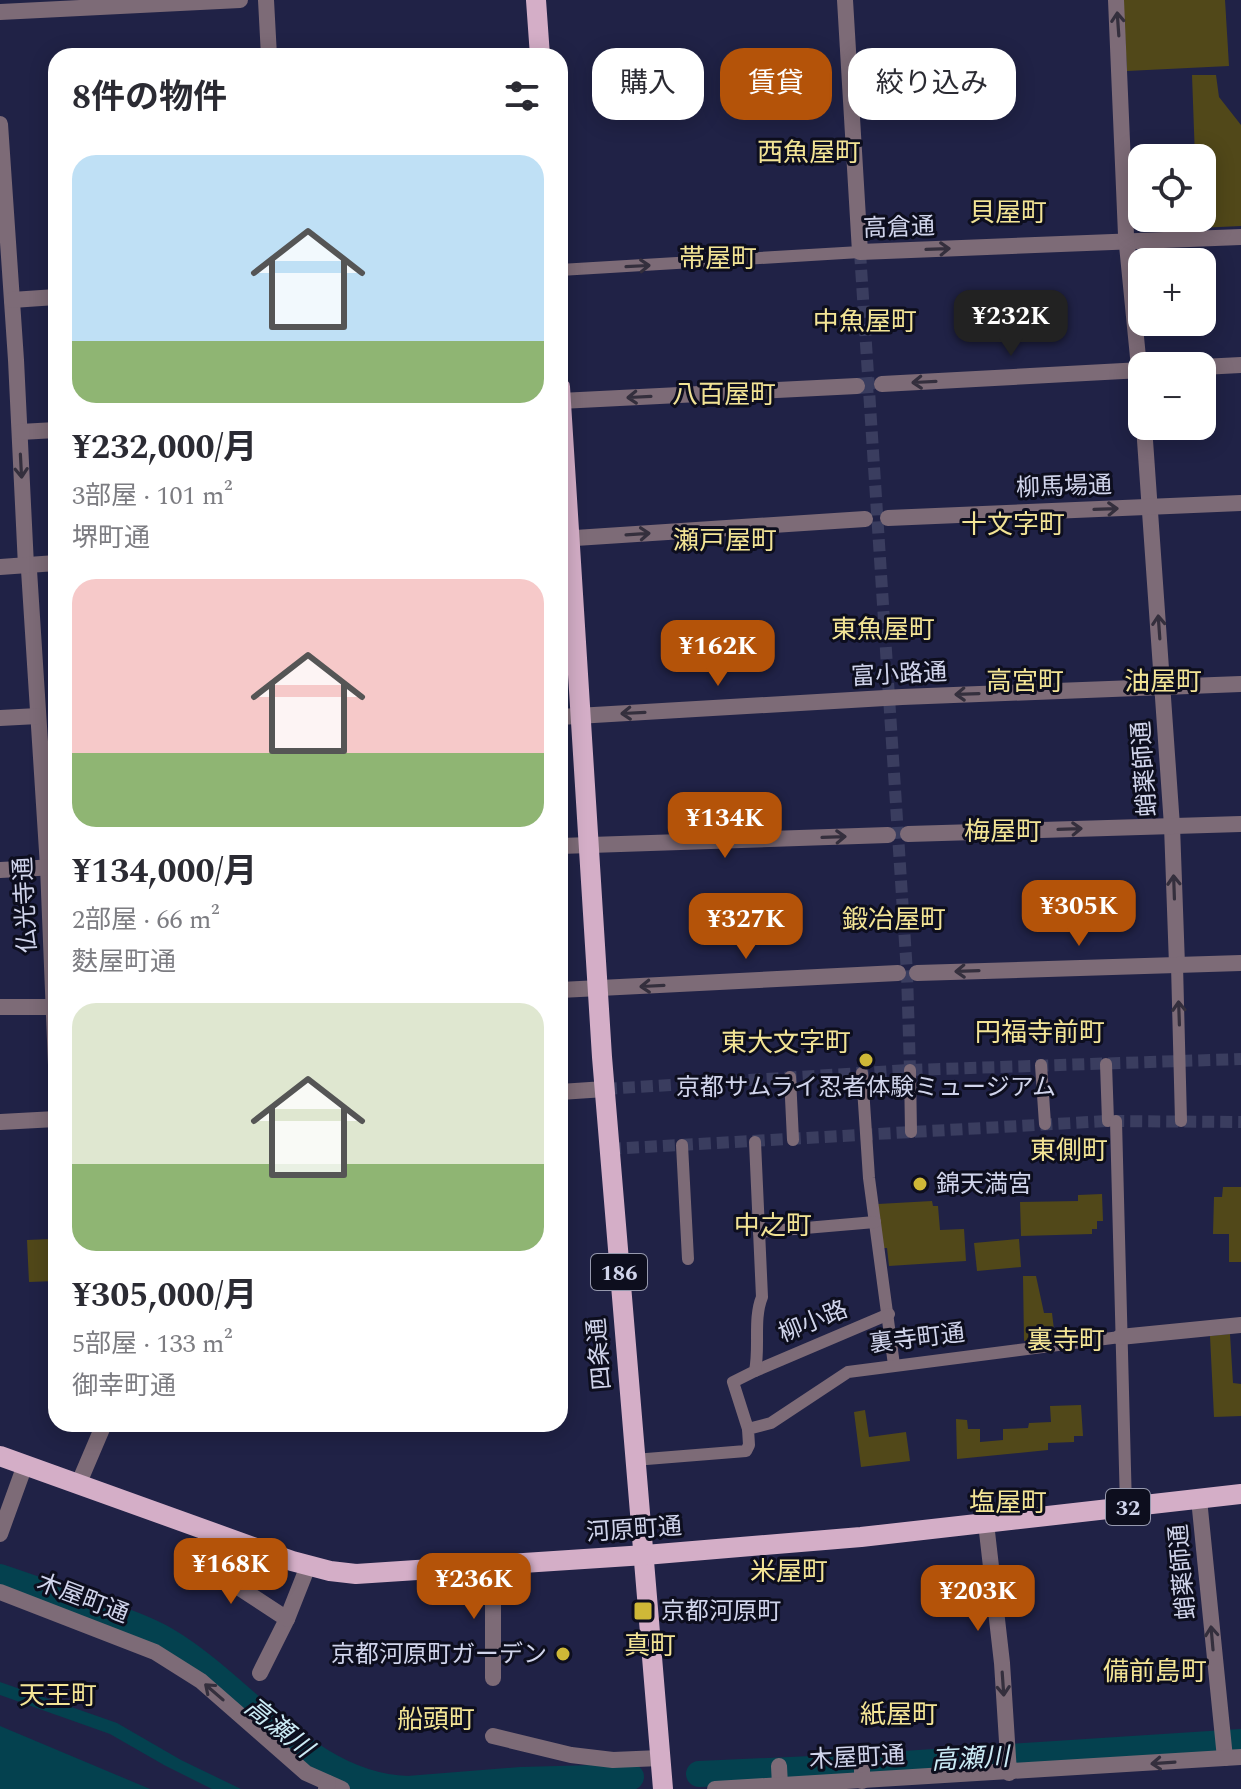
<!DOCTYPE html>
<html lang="ja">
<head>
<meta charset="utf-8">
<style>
  body { margin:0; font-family:Spectral,"Noto Sans JP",serif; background:#f2f2f3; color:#2b2b33; height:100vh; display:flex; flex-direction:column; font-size:30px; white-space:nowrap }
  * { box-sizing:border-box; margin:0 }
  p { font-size:26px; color:#7c7c81 }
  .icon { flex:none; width:44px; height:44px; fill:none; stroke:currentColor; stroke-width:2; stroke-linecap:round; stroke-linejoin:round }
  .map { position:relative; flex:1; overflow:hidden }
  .sheet { position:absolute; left:48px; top:48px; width:520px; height:1384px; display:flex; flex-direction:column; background:#fff; border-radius:24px; box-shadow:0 4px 20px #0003 }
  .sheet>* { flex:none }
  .hud { position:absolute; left:592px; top:48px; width:528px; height:72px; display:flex; gap:16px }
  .tools { position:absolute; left:1128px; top:144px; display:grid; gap:16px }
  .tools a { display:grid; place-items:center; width:88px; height:88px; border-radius:16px; background:#fff; box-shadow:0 4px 20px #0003; font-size:40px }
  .price { position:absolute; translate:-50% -68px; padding:0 18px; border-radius:16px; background:#b45309; color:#fff; font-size:26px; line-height:52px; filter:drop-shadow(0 2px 4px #0008) }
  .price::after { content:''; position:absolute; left:50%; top:48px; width:24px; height:18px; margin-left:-12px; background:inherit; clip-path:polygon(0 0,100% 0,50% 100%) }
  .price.selected { background:#222; color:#fff }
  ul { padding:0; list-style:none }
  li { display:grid; align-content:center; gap:16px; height:424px; padding:0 24px }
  li span { display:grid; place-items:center; height:248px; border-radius:24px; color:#555 }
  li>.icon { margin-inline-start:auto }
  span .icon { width:144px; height:144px; fill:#fffc; stroke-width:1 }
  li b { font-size:34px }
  h2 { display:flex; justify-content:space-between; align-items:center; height:96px; padding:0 24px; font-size:34px }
  .chip { padding:0 28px; border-radius:24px; background:#fff; box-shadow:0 4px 20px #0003; font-size:28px; line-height:72px }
  .chip.selected { background:#b45309; color:#fff }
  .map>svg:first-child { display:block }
  .green { fill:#514819 }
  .water { fill:#04414f }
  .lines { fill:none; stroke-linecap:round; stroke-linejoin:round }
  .river { stroke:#04414f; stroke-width:26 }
  .pedestrian-tunnel { stroke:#3a3d5f; stroke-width:12; stroke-dasharray:12 6; stroke-linecap:butt }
  .minor-tunnel { stroke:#3a3d5f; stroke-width:16; stroke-dasharray:16 8; stroke-linecap:butt }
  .pedestrian { stroke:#7d6b77; stroke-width:12 }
  .minor { stroke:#7d6b77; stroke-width:16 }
  .tertiary { stroke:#7d6b77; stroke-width:16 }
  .primary { stroke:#d4aec7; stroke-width:20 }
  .oneway { stroke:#342f3d }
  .poi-dot { fill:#cfb837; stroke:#0d0e1e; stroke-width:3 }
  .labels { text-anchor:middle; stroke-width:6; stroke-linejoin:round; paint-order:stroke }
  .shield { fill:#0d0e1e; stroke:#9699ae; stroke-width:2 }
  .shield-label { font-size:22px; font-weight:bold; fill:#d0d4eb }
  .street-label { font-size:24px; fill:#d0d4eb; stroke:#0d0e1e }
  .poi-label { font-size:24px; fill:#d0d4eb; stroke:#0d0e1e; text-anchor:start }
  .neighbourhood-label { font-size:26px; fill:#f3e495; stroke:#0d0e1e }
  .water-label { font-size:26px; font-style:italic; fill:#caeaf4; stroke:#0d0e1e }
</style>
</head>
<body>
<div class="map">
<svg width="1241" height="1789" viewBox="0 0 1241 1789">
  <rect width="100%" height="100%" fill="#202246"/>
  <g class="green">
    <polygon points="1123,0 1225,0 1229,66 1127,71"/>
    <polygon points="1216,75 1219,97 1241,125 1241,226 1198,228 1197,218 1202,218 1202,158 1195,158 1192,75"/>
    <polygon points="1223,1187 1241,1187 1241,1262 1229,1262 1229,1234 1213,1234 1214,1197 1222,1197"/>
    <polygon points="1102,1194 1103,1221 1097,1221 1097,1229 1092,1229 1092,1234 1021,1236 1020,1202 1078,1201 1078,1195"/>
    <polygon points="932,1201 933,1206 938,1206 940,1230 964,1229 966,1261 889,1266 887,1248 883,1248 878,1204"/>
    <polygon points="56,1230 56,1281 29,1282 27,1240 51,1239 51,1231"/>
    <polygon points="1019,1239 1021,1267 977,1271 974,1243"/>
    <polygon points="1023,1276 1036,1276 1044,1313 1052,1313 1055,1338 1024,1341"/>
    <polygon points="1230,1334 1233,1383 1241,1384 1241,1416 1214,1417 1210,1336"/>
    <polygon points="1081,1405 1083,1436 1074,1436 1074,1442 1048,1443 1048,1450 957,1459 956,1419 967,1420 968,1429 980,1429 980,1442 1003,1440 1003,1429 1028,1428 1029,1423 1051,1422 1050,1406"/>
    <polygon points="865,1410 869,1437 906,1432 910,1461 861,1467 854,1412"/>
  </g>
  <g class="water">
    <polygon points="0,1682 117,1723 181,1760 241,1789 212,1789 164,1765 110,1734 0,1695"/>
    <polygon points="0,1726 150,1789 0,1789"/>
  </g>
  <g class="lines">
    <g class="river">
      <path d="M0,1577c33,11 66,23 98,35 23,8 47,16 68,28 80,47 142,146 242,149l113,-9 110,-3"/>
      <polyline points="699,1774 857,1767 1241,1742"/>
    </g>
    <g class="pedestrian-tunnel">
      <polyline points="860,252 907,973 910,1070"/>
      <polyline points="605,1089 910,1070 1241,1059"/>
      <polyline points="609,1149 1108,1121 1241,1122"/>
    </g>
    <polyline class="minor-tunnel" points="857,386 882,384"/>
    <g class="pedestrian">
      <polyline points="560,270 860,252"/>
      <polyline points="1177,965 1181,1121"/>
      <polyline points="1106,1064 1108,1121"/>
      <polyline points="1041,1065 1045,1124"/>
      <polyline points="910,1070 911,1132"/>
      <polyline points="862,1073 869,1178 894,1365"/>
      <polyline points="790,1077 793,1140"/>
      <polyline points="1116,1121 1126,1507"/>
      <polyline points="682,1145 688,1259"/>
      <polyline points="759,1232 875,1222"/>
      <polyline points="755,1371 889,1314"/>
      <path d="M748,1429l-15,-47 22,-11c5,-24 -2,-52 7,-74l-7,-155"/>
      <polyline points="634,1460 746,1451 749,1445 748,1429 771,1423 848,1372 1120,1337"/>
    </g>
    <g class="minor">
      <polyline points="266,0 269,56"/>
      <polyline points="845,0 860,252 1241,237"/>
      <polyline points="1116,0 1126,235 1142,398"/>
      <polyline points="0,12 240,0"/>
      <polyline points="0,124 16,360 26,566 29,570 48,867 56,1065"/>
      <polyline points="12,300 56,297"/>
      <polyline points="1202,367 1241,365"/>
      <polyline points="882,384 1142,370"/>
      <polyline points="560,401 857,386"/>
      <polyline points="1144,426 1172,826 1177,965"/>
      <polyline points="20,432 56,430"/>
      <polyline points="888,518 1241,503"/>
      <polyline points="560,539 865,519"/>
      <polyline points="0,567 56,563"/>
      <polyline points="560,717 902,697 1241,684"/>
      <polyline points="0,718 38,716"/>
      <polyline points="908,834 1241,824"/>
      <polyline points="560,846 888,835"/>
      <polyline points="0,870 56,867"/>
      <polyline points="917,973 1241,963"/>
      <polyline points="560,990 898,973"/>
      <polyline points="0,1007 56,1007"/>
      <polyline points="560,1092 605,1089"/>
      <polyline points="0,1122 56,1119"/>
      <polyline points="1120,1337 1241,1325"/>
      <polyline points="78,1485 104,1424"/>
      <polyline points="1199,1499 1225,1758"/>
      <polyline points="986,1523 1002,1663 1009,1773"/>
      <polyline points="223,1537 225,1567 229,1581 287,1619 260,1673"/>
      <polyline points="493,1565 493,1678"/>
      <polyline points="0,1592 155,1652 201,1681 306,1773 342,1789"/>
      <polyline points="287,1619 308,1566"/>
      <polyline points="493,1736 571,1755 613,1760 660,1758"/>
      <polyline points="862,1762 862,1781"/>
      <polyline points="779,1766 780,1785"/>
      <polyline points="715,1789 1241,1757"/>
    </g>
    <g class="tertiary">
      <polyline points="0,1534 25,1465"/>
      <polyline points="326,1789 328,1783"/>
    </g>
    <g class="primary">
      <polyline points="536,0 540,56"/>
      <polyline points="560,387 602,1057 663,1789"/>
      <polyline points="0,1456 292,1561 330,1571 356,1574 645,1555 861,1537 1241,1494"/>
    </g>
  </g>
  <defs><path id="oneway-shaft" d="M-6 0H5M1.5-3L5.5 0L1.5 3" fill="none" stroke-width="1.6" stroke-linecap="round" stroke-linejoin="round" transform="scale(2)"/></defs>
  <g class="oneway">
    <use href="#oneway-shaft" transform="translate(1118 24) rotate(-94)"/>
    <use href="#oneway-shaft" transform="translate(938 249) rotate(-2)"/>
    <use href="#oneway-shaft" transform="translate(638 266) rotate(-3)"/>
    <use href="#oneway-shaft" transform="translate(924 382) rotate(177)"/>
    <use href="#oneway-shaft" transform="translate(639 397) rotate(177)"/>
    <use href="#oneway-shaft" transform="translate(21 466) rotate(87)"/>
    <use href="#oneway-shaft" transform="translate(1106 509) rotate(-2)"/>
    <use href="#oneway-shaft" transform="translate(638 534) rotate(-4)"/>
    <use href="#oneway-shaft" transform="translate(1159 627) rotate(-94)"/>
    <use href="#oneway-shaft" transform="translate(967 694) rotate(178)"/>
    <use href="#oneway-shaft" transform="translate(633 713) rotate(177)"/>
    <use href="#oneway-shaft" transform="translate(1070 829) rotate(-2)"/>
    <use href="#oneway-shaft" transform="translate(834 837) rotate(-2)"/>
    <use href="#oneway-shaft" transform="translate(1174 887) rotate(-92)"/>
    <use href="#oneway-shaft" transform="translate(967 971) rotate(178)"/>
    <use href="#oneway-shaft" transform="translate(652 986) rotate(177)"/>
    <use href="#oneway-shaft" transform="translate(1179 1013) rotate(-92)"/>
    <use href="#oneway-shaft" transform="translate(1212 1638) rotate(-95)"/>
    <use href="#oneway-shaft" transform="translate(1003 1684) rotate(86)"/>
    <use href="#oneway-shaft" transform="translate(214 1692) rotate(-139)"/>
    <use href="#oneway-shaft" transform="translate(1163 1763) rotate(176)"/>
  </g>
  <g class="poi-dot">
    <circle cx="866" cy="1060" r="8"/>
    <circle cx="920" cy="1184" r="8"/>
    <rect x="633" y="1601" width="20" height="20" rx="4"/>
    <circle cx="563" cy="1654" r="8"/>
  </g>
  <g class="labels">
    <g class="shield">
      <rect x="591" y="1254" width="56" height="36" rx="6"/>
      <rect x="1106" y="1489" width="44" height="36" rx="6"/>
    </g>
    <g class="shield-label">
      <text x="619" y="1280">186</text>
      <text x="1128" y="1515">32</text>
    </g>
    <g class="street-label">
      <text transform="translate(899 227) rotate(-2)" y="8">高倉通</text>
      <text transform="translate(1064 486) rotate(-2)" y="8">柳馬場通</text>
      <text transform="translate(899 674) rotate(-3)" y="8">富小路通</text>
      <text transform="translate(1144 769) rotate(-94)" y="8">蛸薬師通</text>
      <text transform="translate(25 905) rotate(-93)" y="8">仏光寺通</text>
      <text transform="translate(813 1321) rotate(-22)" y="8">柳小路</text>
      <text transform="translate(917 1338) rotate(-7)" y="8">裏寺町通</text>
      <text transform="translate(599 1354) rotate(-95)" y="8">四条通</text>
      <text transform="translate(634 1529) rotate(-4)" y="8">河原町通</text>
      <text transform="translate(1182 1572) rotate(-95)" y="8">蛸薬師通</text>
      <text transform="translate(83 1598) rotate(21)" y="8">木屋町通</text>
      <text transform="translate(857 1757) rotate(-3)" y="8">木屋町通</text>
    </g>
    <g class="poi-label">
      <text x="866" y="1095" text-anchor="middle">京都サムライ忍者体験ミュージアム</text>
      <text x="936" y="1192">錦天満宮</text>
      <text x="661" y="1619">京都河原町</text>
      <text x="547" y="1662" text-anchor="end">京都河原町ガーデン</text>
    </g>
    <g class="neighbourhood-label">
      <text x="809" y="161">西魚屋町</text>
      <text x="1008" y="221">貝屋町</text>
      <text x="718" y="267">帯屋町</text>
      <text x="865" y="330">中魚屋町</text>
      <text x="724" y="403">八百屋町</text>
      <text x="1013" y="533">十文字町</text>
      <text x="725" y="549">瀬戸屋町</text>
      <text x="883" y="638">東魚屋町</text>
      <text x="1025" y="690">高宮町</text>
      <text x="1163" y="690">油屋町</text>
      <text x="1003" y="840">梅屋町</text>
      <text x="894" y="928">鍛冶屋町</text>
      <text x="1040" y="1041">円福寺前町</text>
      <text x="786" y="1051">東大文字町</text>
      <text x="1069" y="1159">東側町</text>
      <text x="773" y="1234">中之町</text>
      <text x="1066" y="1349">裏寺町</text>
      <text x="1008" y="1511">塩屋町</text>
      <text x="789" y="1580">米屋町</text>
      <text x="650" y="1654">真町</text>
      <text x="1155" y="1680">備前島町</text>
      <text x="58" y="1704">天王町</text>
      <text x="899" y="1723">紙屋町</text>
      <text x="436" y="1728">船頭町</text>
    </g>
    <g class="water-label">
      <text transform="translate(279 1727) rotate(39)" y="9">高瀬川</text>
      <text transform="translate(970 1758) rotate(-3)" y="9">高瀬川</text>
    </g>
  </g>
</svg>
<div class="tools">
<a><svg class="icon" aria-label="locate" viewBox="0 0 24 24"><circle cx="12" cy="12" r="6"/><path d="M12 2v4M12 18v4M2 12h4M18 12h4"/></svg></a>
<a>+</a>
<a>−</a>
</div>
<b class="price selected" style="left:1011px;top:358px">¥232K</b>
<b class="price" style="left:718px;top:688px">¥162K</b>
<b class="price" style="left:725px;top:860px">¥134K</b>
<b class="price" style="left:1079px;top:948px">¥305K</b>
<b class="price" style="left:746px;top:961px">¥327K</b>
<b class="price" style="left:231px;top:1606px">¥168K</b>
<b class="price" style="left:474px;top:1621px">¥236K</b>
<b class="price" style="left:978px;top:1633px">¥203K</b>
<div class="hud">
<a class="chip">購入</a>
<a class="chip selected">賃貸</a>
<a class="chip">絞り込み</a>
</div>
<section class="sheet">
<h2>8件の物件<svg class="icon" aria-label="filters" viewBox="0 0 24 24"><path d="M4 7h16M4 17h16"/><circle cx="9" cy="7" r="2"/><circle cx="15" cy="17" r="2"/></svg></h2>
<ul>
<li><span style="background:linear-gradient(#bfe0f5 75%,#8fb573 0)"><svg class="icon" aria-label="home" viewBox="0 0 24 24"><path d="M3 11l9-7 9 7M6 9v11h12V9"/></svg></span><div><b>¥232,000/月</b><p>3部屋 · 101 m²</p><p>堺町通</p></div></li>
<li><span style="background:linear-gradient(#f6c9c9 70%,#8fb573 0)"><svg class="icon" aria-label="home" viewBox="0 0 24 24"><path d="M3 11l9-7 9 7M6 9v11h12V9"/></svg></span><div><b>¥134,000/月</b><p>2部屋 · 66 m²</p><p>麩屋町通</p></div></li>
<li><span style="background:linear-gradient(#dfe7d0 65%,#8fb573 0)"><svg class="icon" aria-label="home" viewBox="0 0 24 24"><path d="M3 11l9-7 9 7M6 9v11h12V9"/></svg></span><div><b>¥305,000/月</b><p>5部屋 · 133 m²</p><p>御幸町通</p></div></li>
</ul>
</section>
</div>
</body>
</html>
